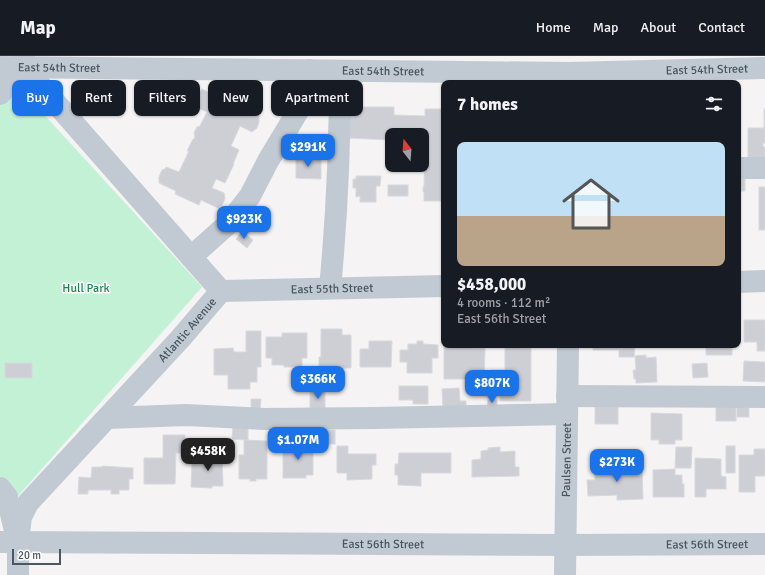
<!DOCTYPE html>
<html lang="en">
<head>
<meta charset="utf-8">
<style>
  body { margin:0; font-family:Signika,sans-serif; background:#20242c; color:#f1f3f6; height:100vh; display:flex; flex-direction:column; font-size:15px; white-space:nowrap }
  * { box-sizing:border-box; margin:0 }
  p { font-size:13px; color:#9ea1a6 }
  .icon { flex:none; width:22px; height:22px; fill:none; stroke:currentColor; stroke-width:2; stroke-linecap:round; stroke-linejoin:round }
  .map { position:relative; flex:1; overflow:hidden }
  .sheet { position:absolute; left:441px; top:24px; width:300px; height:268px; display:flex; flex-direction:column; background:#171b24; border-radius:8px; box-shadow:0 1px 3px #0004 }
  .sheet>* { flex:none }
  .top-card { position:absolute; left:12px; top:24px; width:369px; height:36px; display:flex; gap:8px }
  .needle { width:26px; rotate:343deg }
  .buttons { position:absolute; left:385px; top:72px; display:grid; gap:8px }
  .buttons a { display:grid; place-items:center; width:44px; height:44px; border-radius:8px; background:#171b24; box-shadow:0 1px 3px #0004; font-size:20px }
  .scale { position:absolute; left:12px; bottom:10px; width:49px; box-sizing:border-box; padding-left:4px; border:2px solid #4a5661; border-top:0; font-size:11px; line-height:14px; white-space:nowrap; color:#4a5661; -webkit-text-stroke:3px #fff; paint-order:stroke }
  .price { position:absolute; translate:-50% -34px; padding:0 9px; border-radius:8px; background:#1a73e8; color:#fff; font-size:13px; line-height:26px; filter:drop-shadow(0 1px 2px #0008) }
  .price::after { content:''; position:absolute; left:50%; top:24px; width:12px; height:9px; margin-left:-6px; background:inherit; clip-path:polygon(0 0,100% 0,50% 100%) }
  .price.on { background:#222; color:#fff }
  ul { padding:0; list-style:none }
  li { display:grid; align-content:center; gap:8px; height:212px; padding:0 16px }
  li span { display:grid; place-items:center; height:124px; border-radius:8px; color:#555 }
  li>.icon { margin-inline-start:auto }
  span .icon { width:72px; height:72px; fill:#fffc; stroke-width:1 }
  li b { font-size:17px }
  h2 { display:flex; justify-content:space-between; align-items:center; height:48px; padding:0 16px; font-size:17px }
  .chip { padding:0 14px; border-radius:8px; background:#171b24; box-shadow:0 1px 3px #0004; font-size:14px; line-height:36px }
  .chip.on { background:#1a73e8; color:#fff }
  header { display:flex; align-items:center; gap:24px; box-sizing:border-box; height:56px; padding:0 20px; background:#171b24; border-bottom:1px solid #363941 }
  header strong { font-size:19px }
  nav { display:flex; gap:22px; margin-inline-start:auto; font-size:14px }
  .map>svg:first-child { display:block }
  .green { fill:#c3f1d5 }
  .building { fill:#cdcfd5; stroke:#d7d9de }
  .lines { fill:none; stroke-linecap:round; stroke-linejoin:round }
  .minor { stroke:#c1cad2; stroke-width:22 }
  .labels { text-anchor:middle; stroke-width:3; stroke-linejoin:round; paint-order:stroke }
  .street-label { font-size:12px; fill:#4a5661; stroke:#fff }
  .park-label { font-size:12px; fill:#17864f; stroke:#fff }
</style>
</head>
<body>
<header>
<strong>Map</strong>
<nav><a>Home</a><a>Map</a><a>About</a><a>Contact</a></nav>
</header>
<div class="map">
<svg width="765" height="519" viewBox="0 0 765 519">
  <rect width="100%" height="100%" fill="#f5f3f3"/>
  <polygon class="green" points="17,29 202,231 18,440 0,420 0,48"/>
  <g class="building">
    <polygon points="202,33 218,41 220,37 244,48 242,52 259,60 259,66 257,72 252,76 240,70 231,90 239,94 233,108 234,108 225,127 216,123 212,132 224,137 225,143 222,149 218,152 201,144 199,149 175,138 176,135 159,127 159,121 162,114 165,113 166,111 179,116 189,95 187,95 193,83 194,83 195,81 194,77 197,71 200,70 207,56 194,50 195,47 194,44 197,37 200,36"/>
    <polygon points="348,51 394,51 394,59 425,60 425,53 444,53 444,145 424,145 424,136 423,136 423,131 424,131 425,83 422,83 422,79 392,79 392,84 348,82"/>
    <polygon points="764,53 765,53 765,87 763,87 763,91 765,91 765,107 748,107 748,72 764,72"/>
    <polygon points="296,102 321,103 321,123 296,122"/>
    <polygon points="356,120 381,120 380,130 376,130 376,146 360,146 360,140 356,141 356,132 353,132 353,123 356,123"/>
    <rect x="738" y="120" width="7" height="15"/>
    <rect x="388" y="129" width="20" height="11"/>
    <rect x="759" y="131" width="6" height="43"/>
    <polygon points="242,175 253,184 247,192 236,183"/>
    <polygon points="744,264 765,264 765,295 757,295 757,286 744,286"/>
    <polygon points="321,273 342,273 342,279 351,279 351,312 341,312 341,316 329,316 329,323 327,323 327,325 321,325 321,323 319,323 319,301 321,301"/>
    <polygon points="246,275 261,275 261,311 257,311 257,326 250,326 250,333 228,333 228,319 214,319 214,293 233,292 234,296 246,296"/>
    <polygon points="282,277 307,277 307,302 302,302 302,311 284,311 284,309 272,309 272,302 266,302 266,281 282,281"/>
    <polygon points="369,285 392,285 391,311 360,311 360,293 369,293"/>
    <polygon points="417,285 423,285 423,288 438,289 438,302 432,302 432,317 407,317 407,306 400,306 400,294 408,294 408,288 417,288"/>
    <polygon points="444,289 472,289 472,292 485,292 484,323 444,323"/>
    <polygon points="505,289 520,289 520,292 531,292 531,345 500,345 500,330 491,330 491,314 505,314"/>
    <polygon points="593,289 635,289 634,301 619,301 619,294 593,294"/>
    <polygon points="703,289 732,289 732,299 706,299 706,289"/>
    <polygon points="646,299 646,302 656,301 657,326 636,327 636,323 634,323 633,314 636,314 635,300"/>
    <polygon points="744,305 765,306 765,326 743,325"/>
    <rect x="5" y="307" width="27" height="15"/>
    <polygon points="707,307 708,321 693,322 692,308"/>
    <polygon points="399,330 428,330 428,348 413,348 413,344 399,344"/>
    <polygon points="459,332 460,345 466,345 466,353 443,353 442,333"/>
    <rect x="310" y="335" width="15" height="18"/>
    <polygon points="251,343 261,343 260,353 251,353"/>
    <polygon points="488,344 497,344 497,353 487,352"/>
    <rect x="716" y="348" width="20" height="17"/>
    <rect x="737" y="348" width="12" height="13"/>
    <rect x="595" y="349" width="23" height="19"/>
    <polygon points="651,357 682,358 682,384 675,384 675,388 659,388 659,384 651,384"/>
    <polygon points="233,368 248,369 248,384 232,383"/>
    <rect x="306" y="372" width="15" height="16"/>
    <rect x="321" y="374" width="14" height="14"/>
    <polygon points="163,379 185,379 185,397 176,397 175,428 144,428 144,402 163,402"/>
    <polygon points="244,384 267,385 267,423 256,423 256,425 250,425 250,423 239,423 239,399 244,399"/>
    <polygon points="283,389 313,389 313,419 306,419 306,422 283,422"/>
    <polygon points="337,390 348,390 348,398 376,398 376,409 372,409 372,423 347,424 347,417 337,417"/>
    <rect x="726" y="390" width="9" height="27"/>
    <polygon points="500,391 500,396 515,395 515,411 519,411 519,420 472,421 472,404 481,403 481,395 488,394 488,392"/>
    <polygon points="676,391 692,391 691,412 675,412"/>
    <polygon points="754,393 765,393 765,420 755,420 755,436 739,436 739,399 754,399"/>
    <polygon points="201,397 222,398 223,430 212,430 212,432 191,431 192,407 201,407"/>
    <polygon points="399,397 451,397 451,417 421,417 421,430 398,429 398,419 395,419 395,408 398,408"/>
    <polygon points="695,402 721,403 721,420 726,421 726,433 706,433 706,441 695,441"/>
    <polygon points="615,408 616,413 642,412 643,443 617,444 617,439 588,440 587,424 595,424 594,412 605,412 604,409"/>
    <polygon points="102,410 133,412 133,423 129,423 129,434 119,434 119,438 111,438 111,434 88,434 88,438 78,438 79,421 91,422 92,411 102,411"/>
    <polygon points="675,413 675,419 682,419 682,428 684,428 684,441 653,441 653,414"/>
  </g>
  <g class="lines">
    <g class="minor">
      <polyline points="24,2 24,11 221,235"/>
      <path id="s1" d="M0,11l569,6 196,-5"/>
      <polyline points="0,38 24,11"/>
      <polyline points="738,112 765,112"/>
      <polyline points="191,201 228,168 250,140 268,105 307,40 309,14"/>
      <polyline points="738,226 765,225"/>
      <path d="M330,232c7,-72 10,-145 10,-217"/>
      <path id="s2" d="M221,235l223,-5"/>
      <polyline points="567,340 765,341"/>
      <polyline points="107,362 186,359 264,363 375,362 567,358"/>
      <polyline points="0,432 7,441 16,479"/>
      <path id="s3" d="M0,486l565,3 200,-1"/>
      <path id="s4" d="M18,519v-33l3,-25 7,-14 152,-164 41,-48"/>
      <path id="s5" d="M565,519l3,-230"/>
    </g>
  </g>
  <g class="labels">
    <g class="street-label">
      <text dy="4" stroke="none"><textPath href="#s1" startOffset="59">East 54th Street</textPath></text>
      <text dy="4" stroke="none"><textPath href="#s1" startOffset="707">East 54th Street</textPath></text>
      <text dy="4" stroke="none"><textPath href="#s1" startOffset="383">East 54th Street</textPath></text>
      <text dy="4" stroke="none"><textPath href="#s2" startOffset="111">East 55th Street</textPath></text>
      <text dy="4" stroke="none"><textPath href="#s4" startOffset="309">Atlantic Avenue</textPath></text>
      <text dy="4" stroke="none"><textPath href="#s5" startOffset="115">Paulsen Street</textPath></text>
      <text dy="4" stroke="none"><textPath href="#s3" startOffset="383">East 56th Street</textPath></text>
      <text dy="4" stroke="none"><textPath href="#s3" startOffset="707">East 56th Street</textPath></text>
    </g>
    <g class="park-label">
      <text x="86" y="236">Hull Park</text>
    </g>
  </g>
</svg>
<div class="buttons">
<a><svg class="needle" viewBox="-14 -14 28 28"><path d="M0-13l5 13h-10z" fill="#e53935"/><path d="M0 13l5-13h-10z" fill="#9ea1a6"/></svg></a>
</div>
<div class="scale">20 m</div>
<b class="price" style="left:308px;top:112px">$291K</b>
<b class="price" style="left:244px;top:184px">$923K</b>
<b class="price" style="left:318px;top:344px">$366K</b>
<b class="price" style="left:492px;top:348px">$807K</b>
<b class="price" style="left:298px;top:405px">$1.07M</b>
<b class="price on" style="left:208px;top:416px">$458K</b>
<b class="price" style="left:617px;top:427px">$273K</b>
<div class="top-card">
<a class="chip on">Buy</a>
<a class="chip">Rent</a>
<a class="chip">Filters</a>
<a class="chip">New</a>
<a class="chip">Apartment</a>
</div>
<section class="sheet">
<h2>7 homes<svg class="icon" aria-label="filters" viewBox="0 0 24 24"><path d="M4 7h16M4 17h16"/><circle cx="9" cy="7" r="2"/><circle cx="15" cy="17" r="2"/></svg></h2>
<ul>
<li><span style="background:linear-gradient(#bfe0f5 60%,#b9a48a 0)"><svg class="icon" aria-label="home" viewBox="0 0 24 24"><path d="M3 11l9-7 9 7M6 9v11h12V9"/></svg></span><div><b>$458,000</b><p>4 rooms · 112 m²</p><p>East 56th Street</p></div></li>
</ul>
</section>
</div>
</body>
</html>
